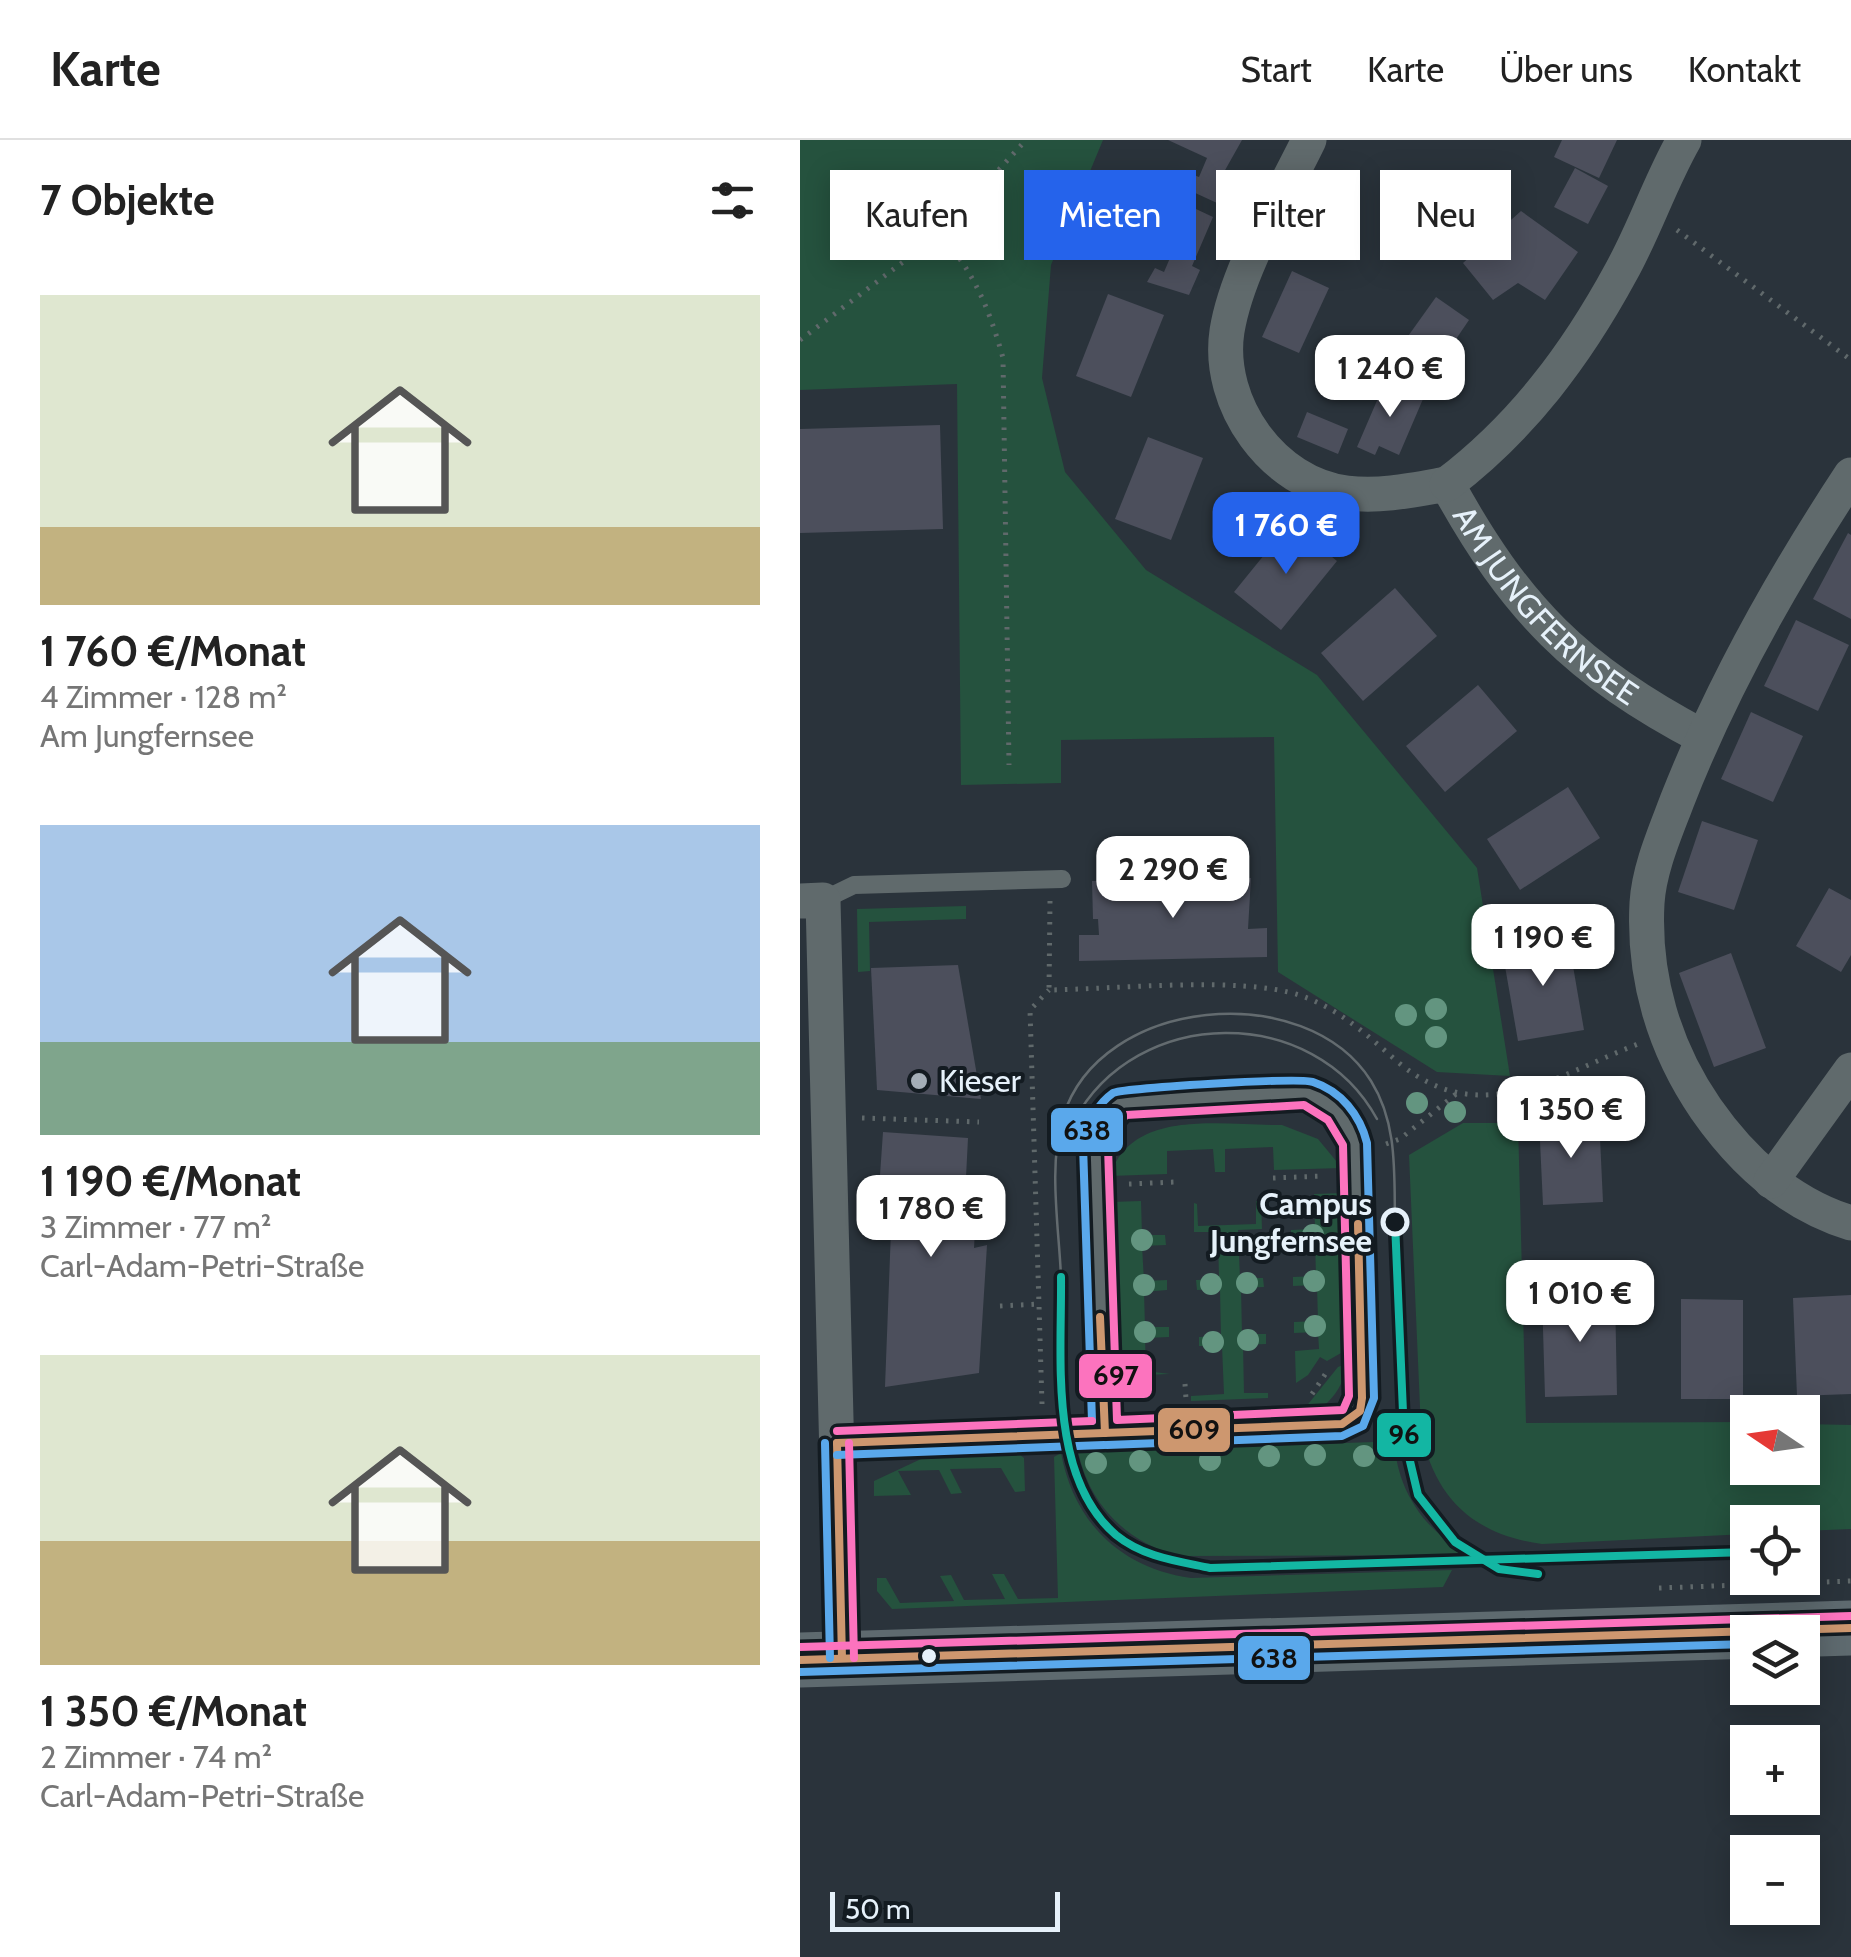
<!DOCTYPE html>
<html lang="de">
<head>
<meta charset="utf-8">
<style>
  body { margin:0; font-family:Cabin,sans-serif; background:#f2f2f2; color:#222; height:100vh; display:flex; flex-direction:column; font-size:38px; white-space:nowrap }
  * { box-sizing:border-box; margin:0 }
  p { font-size:32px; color:#767676 }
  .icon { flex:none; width:55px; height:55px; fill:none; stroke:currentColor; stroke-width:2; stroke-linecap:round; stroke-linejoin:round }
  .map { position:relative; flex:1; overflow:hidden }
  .side { display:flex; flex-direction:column; background:#fff; width:800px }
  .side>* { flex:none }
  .hud { position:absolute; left:30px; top:30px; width:870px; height:90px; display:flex; gap:20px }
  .needle { width:65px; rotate:283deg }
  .tools { position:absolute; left:930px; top:1255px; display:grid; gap:20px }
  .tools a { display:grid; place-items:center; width:90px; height:90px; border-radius:0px; background:#fff; box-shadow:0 5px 25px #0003; font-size:50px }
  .scale { position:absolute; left:30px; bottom:25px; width:230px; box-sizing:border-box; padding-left:10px; border:5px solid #e6f1fa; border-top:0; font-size:28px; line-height:35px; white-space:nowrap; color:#e6f1fa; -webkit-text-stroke:8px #131b21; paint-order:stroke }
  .price { position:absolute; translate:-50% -85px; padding:0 22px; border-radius:20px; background:#fff; color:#222; font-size:32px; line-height:65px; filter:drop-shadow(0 2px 5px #0008) }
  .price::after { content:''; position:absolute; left:50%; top:60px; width:30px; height:22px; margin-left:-15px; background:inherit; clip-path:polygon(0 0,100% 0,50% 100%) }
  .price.active { background:#2563eb; color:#fff }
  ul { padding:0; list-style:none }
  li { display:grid; align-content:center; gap:20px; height:530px; padding:0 40px }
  li span { display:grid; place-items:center; height:310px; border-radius:0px; color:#555 }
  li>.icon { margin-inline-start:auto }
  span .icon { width:180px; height:180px; fill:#fffc; stroke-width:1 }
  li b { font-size:42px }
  h2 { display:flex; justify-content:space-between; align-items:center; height:120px; padding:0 40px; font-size:42px }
  .tag { padding:0 35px; border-radius:0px; background:#fff; box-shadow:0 5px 25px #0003; font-size:35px; line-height:90px }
  .tag.active { background:#2563eb; color:#fff }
  header { display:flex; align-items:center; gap:60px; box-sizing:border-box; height:140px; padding:0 50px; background:#fff; border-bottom:2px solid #e0e0e0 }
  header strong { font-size:48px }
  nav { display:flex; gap:55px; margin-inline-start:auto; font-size:35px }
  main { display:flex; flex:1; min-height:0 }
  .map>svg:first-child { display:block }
  .green { fill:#25523e }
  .building { fill:#4c4f5c }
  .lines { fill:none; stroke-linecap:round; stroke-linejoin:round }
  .path { stroke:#60696b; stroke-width:5; stroke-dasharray:2.5 8; stroke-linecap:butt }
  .service { stroke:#606a6c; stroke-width:18 }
  .minor { stroke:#606a6c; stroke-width:35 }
  .primary { stroke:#5e6a6f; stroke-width:55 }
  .tram { stroke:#636b6f; stroke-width:2.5 }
  .bus-1-casing { stroke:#131b21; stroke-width:15 }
  .bus-2-casing { stroke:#131b21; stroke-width:15 }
  .bus-3-casing { stroke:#131b21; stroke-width:15 }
  .bus-1 { stroke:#cd976f; stroke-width:8 }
  .bus-2 { stroke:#5aa8eb; stroke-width:8 }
  .bus-3 { stroke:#fc73be; stroke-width:8 }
  .tram-1-casing { stroke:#131b21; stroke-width:15 }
  .tram-1 { stroke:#13b6a3; stroke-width:8 }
  .tree { fill:#639580 }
  .poi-dot { fill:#a4aeb7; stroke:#131b21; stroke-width:4 }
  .stop-dot { fill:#131b21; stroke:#e6f1fa; stroke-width:5 }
  .bus-dot { fill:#e6f1fa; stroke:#131b21; stroke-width:4 }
  .labels { text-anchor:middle; stroke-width:8; stroke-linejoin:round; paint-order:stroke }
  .street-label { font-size:32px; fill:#e6f1fa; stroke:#131b21 }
  .poi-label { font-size:32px; fill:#e6f1fa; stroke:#131b21; text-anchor:start }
  .stop-label { font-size:32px; font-weight:bold; fill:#e6f1fa; stroke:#131b21; text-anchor:end }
  .line-badge { stroke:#131b21; stroke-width:4 }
  .pale-badge-label { font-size:28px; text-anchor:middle; font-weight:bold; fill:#111 }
</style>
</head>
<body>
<header>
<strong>Karte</strong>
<nav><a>Start</a><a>Karte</a><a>Über uns</a><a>Kontakt</a></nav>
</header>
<main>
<section class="side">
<h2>7 Objekte<svg class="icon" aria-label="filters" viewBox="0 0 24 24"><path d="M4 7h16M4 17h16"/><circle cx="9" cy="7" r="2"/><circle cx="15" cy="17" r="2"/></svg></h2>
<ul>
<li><span style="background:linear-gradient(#dfe7d0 75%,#c2b280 0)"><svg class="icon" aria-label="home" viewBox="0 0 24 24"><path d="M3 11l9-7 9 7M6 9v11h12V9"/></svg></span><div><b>1 760 €/Monat</b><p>4 Zimmer · 128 m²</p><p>Am Jungfernsee</p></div></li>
<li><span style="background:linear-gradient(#a9c7e8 70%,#7fa58c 0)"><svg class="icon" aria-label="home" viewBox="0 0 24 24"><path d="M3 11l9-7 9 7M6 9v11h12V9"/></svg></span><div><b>1 190 €/Monat</b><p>3 Zimmer · 77 m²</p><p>Carl-Adam-Petri-Straße</p></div></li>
<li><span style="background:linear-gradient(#dfe7d0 60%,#c2b280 0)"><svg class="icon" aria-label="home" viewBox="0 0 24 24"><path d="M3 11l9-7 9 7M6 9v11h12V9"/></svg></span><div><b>1 350 €/Monat</b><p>2 Zimmer · 74 m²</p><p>Carl-Adam-Petri-Straße</p></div></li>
</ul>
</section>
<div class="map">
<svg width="1051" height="1817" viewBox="0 0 1051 1817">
  <rect width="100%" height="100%" fill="#2a333b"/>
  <g class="green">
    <polygon points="0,0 303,0 251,125 242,238 265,332 346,430 517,535 677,728 710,936 637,932 478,832 474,597 261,600 261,643 161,645 157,244 0,250"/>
    <polygon points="166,766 166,779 69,782 70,831 58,832 57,769"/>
    <path d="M663,983h55l8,300 221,-1 1,46h54l1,-44 48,1v104l-48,2 -1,-9h-54l-1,12 -205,10c-68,-9 -108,-46 -121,-114l-12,-275z"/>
    <path d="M482,985l36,14 24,29 -68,2 -1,-23 -48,2v23h-10l-2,-23 -46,2v23l-57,2c22,-69 114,-50 172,-51z"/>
    <polygon points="543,1053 548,1209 527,1221 520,1217 508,1235 496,1243 495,1211 519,1209 518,1192 494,1193 494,1182 518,1181 517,1145 493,1146 493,1137 516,1136 515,1100 491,1100 491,1090 515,1089 514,1054"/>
    <polygon points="341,1061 342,1095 365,1095 366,1105 342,1106 344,1141 367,1140 367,1150 344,1152 345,1187 369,1187 369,1197 345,1198 346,1231 370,1234 316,1236 311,1062"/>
    <polygon points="456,1061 461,1061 462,1089 438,1090 440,1138 463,1138 464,1147 441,1148 442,1194 466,1194 466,1204 443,1205 444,1253 468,1253 468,1258 391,1261 391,1256 424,1254 422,1206 399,1206 399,1197 421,1196 420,1149 397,1150 396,1140 419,1139 418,1092 394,1092 394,1063 397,1064 398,1086 456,1084"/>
    <path d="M548,1223c-5,22 -14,37 -33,49l-10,-4 33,-41z"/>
    <path d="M594,1284c-2,54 21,98 68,127l-2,4 -282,1c-52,-15 -88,-50 -100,-104l296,-10v-17z"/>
    <path d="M261,1313c13,70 60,115 130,125l261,-8 -9,17 -551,22 -15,-18v-13h9l14,25 54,-2 -14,-25 11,-1 13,25 41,-1 -13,-25h12l14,25 40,-1 -4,-141z"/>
    <polygon points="219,1314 224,1318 225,1351 215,1352 201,1328 150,1329 162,1353 151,1354 139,1330 98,1331 111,1355 74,1356 74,1341 121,1319"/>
  </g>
  <g class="building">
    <polygon points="368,0 442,0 424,32 430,35 417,63 380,46 386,32 399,37 407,18"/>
    <polygon points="762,0 817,0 799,38 754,17"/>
    <polygon points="775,28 808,46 788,84 754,67"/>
    <polygon points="364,54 413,77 392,126 400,130 389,155 347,142 355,128 364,132 370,118 342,104"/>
    <polygon points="721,71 778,112 745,160 718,143 693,160 663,123"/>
    <polygon points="492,131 529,148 499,213 462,197"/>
    <polygon points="308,154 364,175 331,257 276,236"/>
    <polygon points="636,157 669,180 635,230 601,206"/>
    <polygon points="585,242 623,259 599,315 579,306 575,315 557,307"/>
    <polygon points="507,272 548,289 538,314 497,297"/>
    <polygon points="140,285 143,389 0,393 0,289"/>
    <polygon points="348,297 403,318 371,400 315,379"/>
    <polygon points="490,383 537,421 481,490 434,452"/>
    <polygon points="1048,393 1051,395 1051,479 1013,459"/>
    <polygon points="595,448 637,496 563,561 521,513"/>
    <polygon points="996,480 1049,505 1018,571 964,546"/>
    <polygon points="678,545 717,591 645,652 606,606"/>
    <polygon points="951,572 1003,596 973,662 921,639"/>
    <polygon points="768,647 800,698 720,750 687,699"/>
    <polygon points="902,681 958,700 934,770 878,752"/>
    <polygon points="451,738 448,789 467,788 467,817 279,821 279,795 299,795 298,779 293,779 292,741"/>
    <polygon points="1029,748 1051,760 1051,815 1041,832 996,806"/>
    <polygon points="768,797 784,890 718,901 702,809"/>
    <polygon points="931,813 966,908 914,927 879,833"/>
    <polygon points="158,825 181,959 77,950 71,828"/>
    <polygon points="799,977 803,1062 743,1065 739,980"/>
    <polygon points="83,992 168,998 165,1057 177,1056 174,1108 187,1105 179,1233 85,1247 92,1064 78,1064"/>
    <polygon points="815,1154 817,1255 745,1257 742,1155"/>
    <polygon points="1051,1155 1051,1254 997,1256 993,1158"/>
    <polygon points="881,1159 943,1160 943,1259 881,1259"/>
  </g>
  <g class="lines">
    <g class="path">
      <polyline points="877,90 1051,220"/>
      <path d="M140,94c34,38 49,74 63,124l6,407"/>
      <polyline points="0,200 140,94 226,0"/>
      <path d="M250,761l-1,89c67,-1 191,-14 250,5 40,13 69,41 100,68 81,67 156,13 239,-19"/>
      <polyline points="62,978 179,982"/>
      <polyline points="586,1004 600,999 656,954"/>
      <polyline points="473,1038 524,1036"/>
      <polyline points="329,1044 376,1042"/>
      <polyline points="200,1166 240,1164"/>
      <polyline points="385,1244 386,1259"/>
      <polyline points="512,1254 528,1230"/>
      <polyline points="242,1264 230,870 249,850"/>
      <polyline points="859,1448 1051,1441"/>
    </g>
    <polyline class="service" points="23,760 54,745 262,739"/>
    <g class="minor">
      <path id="s1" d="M509,0c-27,56 -72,129 -82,191 -11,73 46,153 120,162 34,4 66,-3 100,-9 68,124 130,187 256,253"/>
      <path d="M1051,335c-68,103 -129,211 -174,326 -12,32 -28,68 -30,102 -4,74 17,145 59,206 37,53 83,95 145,114"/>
      <path d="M647,344c75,-57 129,-129 174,-212 24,-43 39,-90 63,-132"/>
      <polyline points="0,761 23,760 42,1518"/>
      <polyline points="971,1041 1051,930"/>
      <path d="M37,1303l505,-19 11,-5 9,-21 -7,-255c-9,-27 -23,-41 -49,-51l-185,11 -16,16 -10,26 10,288"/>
    </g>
    <polyline class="primary" points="0,1520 1051,1488"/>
    <g class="tram">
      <path d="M274,981c62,-116 240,-118 303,-2"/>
      <path d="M261,1137c-2,-50 -13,-111 2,-160 37,-121 243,-139 308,-36 27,43 23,93 24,141"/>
    </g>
    <g class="bus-1-casing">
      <g id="bus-1">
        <polyline points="300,1177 305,1293"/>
        <polyline points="37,1303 542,1284 560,1271 562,1258 558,1084"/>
        <polyline points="37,1303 42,1518"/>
        <polyline points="0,1520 1051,1488"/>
      </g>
    </g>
    <g class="bus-2-casing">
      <g id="bus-2">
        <path d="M292,1281l-9,-276c4,-19 13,-40 30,-52 9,-5 188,-16 200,-11 28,9 47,33 54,61l7,255 -11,28 -21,10 -235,9"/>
        <polyline points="25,1303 30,1518"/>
        <polyline points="37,1315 304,1305"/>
        <polyline points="0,1532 948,1504"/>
      </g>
    </g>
    <g class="bus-3-casing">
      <g id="bus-3">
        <polygon points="504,965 528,980 543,1005 549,1256 543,1270 317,1280 308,1007 316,986 326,975"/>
        <polyline points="37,1291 292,1281"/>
        <polyline points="49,1303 54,1518"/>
        <polyline points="0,1507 1051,1476"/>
      </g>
    </g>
    <use href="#bus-1" class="bus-1"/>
    <use href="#bus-2" class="bus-2"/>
    <use href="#bus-3" class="bus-3"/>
    <g class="tram-1-casing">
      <g id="tram-1">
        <polyline points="595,1082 604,1296 618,1355 655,1402 699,1429 738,1434"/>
        <path d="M261,1137c1,80 -13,200 55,258 27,22 61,26 94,33l538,-16"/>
      </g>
    </g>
    <use href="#tram-1" class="tram-1"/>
  </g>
  <g class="tree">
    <circle cx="636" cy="869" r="11"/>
    <circle cx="606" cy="875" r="11"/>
    <circle cx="636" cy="897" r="11"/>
    <circle cx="617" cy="963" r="11"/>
    <circle cx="655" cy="972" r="11"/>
    <circle cx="513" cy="1095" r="11"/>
    <circle cx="342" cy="1100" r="11"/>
    <circle cx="514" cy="1141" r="11"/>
    <circle cx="447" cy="1143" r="11"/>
    <circle cx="411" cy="1144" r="11"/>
    <circle cx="344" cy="1145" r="11"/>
    <circle cx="515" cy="1186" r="11"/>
    <circle cx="345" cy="1192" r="11"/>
    <circle cx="448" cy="1200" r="11"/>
    <circle cx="413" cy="1202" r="11"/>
    <circle cx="515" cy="1315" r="11"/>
    <circle cx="469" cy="1316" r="11"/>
    <circle cx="564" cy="1316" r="11"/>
    <circle cx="410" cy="1320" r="11"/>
    <circle cx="340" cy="1321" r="11"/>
    <circle cx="296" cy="1323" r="11"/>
  </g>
  <circle class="poi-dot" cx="119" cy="941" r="10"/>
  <circle class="stop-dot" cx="595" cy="1082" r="12"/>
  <circle class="bus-dot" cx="129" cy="1516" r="9"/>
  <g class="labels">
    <g class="street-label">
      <text dy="11" stroke="none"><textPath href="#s1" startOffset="690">AM JUNGFERNSEE</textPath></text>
    </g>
    <g class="poi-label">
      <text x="139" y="952">Kieser</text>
    </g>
    <g class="stop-label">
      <text x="572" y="1075">Campus<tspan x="572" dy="37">Jungfernsee</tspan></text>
    </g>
  </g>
  <g class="line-badge">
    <rect x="249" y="966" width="76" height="48" rx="10" fill="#5aa8eb"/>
    <rect x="277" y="1212" width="77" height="48" rx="10" fill="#fc73be"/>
    <rect x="356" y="1266" width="76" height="48" rx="10" fill="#cd976f"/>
    <rect x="575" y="1271" width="58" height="48" rx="10" fill="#13b6a3"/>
    <rect x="436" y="1494" width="76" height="48" rx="10" fill="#5aa8eb"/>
  </g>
  <g class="pale-badge-label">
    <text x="287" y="1000">638</text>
    <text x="316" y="1245">697</text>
    <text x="394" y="1299">609</text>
    <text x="604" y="1304">96</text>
    <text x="474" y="1528">638</text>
  </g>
</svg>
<div class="tools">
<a><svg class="needle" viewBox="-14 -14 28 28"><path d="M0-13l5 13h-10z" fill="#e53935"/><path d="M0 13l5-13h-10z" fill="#767676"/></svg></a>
<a><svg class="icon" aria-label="locate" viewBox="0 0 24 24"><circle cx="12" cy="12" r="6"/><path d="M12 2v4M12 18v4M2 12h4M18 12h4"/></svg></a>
<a><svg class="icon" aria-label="layers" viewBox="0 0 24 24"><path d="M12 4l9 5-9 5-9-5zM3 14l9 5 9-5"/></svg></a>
<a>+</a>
<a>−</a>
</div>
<div class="scale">50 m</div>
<b class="price" style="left:590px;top:280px">1 240 €</b>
<b class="price active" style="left:486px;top:437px">1 760 €</b>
<b class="price" style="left:373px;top:781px">2 290 €</b>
<b class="price" style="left:743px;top:849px">1 190 €</b>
<b class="price" style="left:771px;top:1021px">1 350 €</b>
<b class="price" style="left:131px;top:1120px">1 780 €</b>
<b class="price" style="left:780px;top:1205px">1 010 €</b>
<div class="hud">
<a class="tag">Kaufen</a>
<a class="tag active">Mieten</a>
<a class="tag">Filter</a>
<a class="tag">Neu</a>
</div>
</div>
</main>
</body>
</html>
